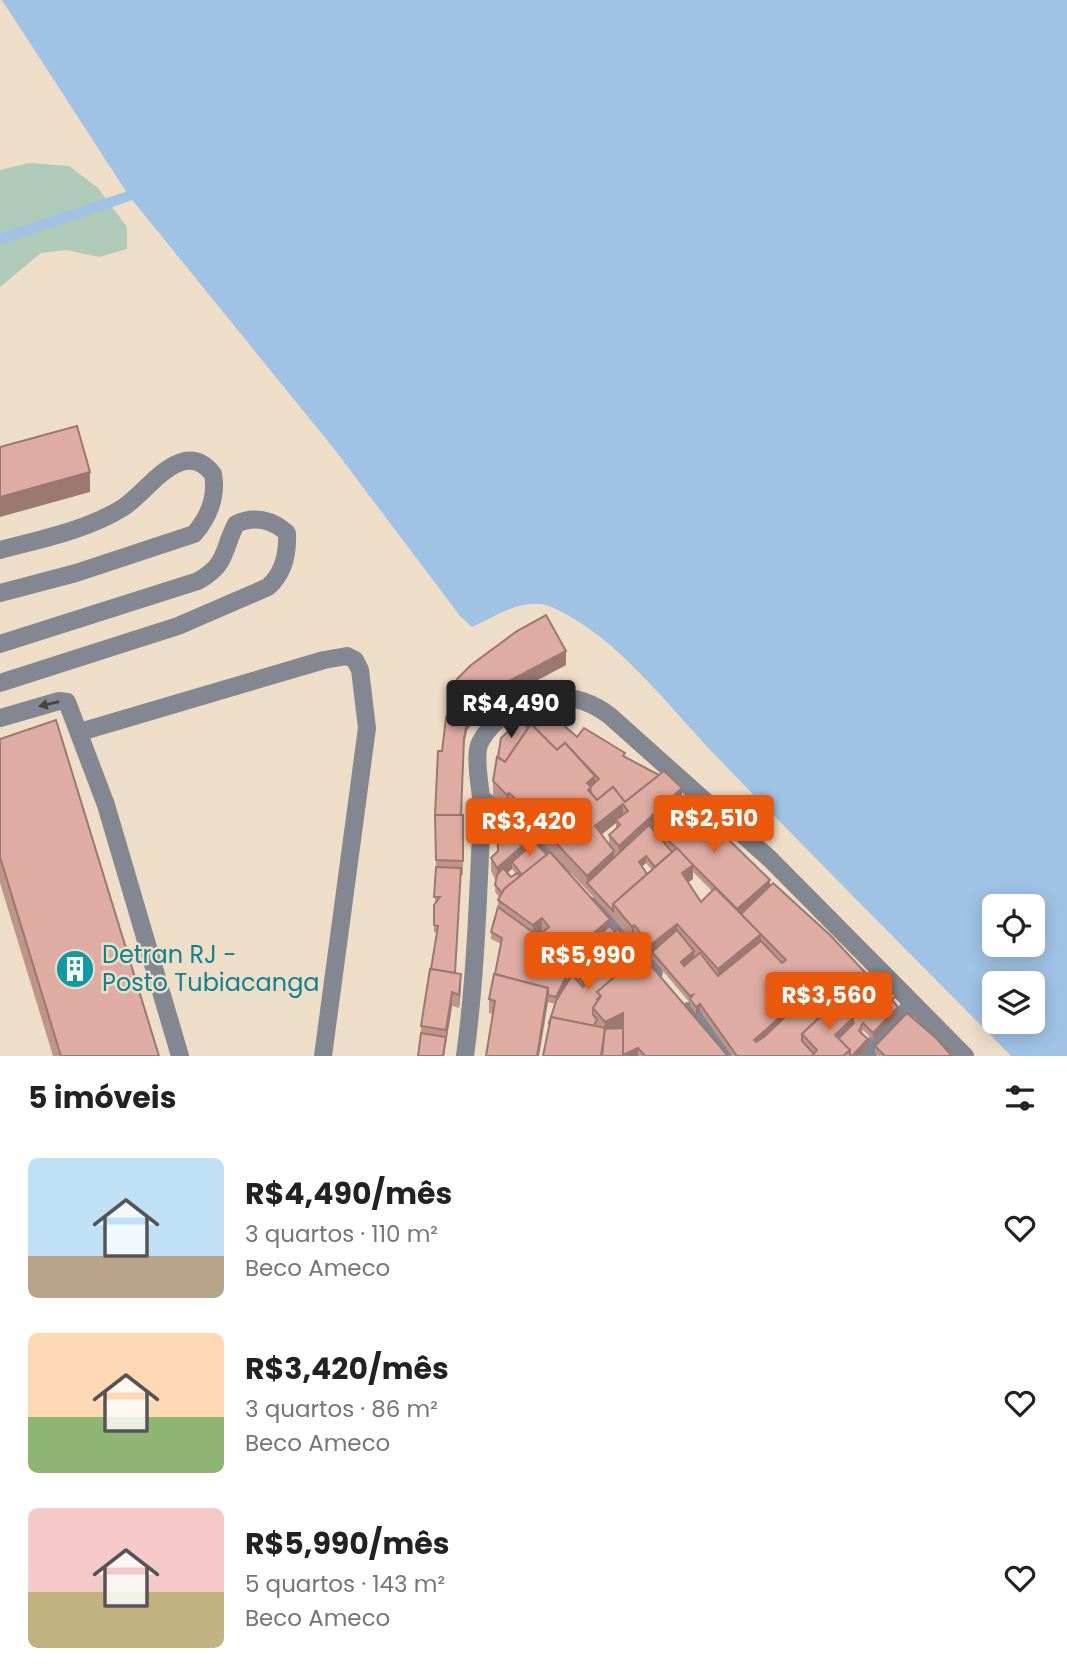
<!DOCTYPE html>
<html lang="pt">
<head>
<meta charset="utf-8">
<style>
  body { margin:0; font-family:Poppins,sans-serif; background:#f2f2f2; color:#222; height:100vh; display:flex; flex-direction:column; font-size:26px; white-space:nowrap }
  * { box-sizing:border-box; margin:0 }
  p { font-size:23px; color:#767676 }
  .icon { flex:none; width:38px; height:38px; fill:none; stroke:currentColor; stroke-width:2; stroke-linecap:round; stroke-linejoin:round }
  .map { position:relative; height:1056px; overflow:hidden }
  .details { display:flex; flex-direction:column; background:#fff; flex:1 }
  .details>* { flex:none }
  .controls { position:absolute; left:982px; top:894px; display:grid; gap:14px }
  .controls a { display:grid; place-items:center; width:63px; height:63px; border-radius:10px; background:#fff; box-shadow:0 4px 18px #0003; font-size:35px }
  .price { position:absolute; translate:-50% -60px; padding:0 16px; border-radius:7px; background:#ea580c; color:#fff; font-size:23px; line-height:46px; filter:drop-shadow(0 2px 4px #0008) }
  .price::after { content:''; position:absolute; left:50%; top:42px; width:21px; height:16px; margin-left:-10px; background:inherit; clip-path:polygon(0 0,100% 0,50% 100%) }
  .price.selected { background:#222; color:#fff }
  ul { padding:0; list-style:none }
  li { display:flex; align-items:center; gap:21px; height:175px; padding:0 28px }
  li span { display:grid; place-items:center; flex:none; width:196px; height:140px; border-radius:10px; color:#555 }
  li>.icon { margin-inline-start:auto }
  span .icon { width:84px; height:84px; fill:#fffc; stroke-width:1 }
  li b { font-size:30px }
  h2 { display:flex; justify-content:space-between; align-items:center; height:84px; padding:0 28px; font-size:30px }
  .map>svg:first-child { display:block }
  .green { fill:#afcab8 }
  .water { fill:#a0c3e5; fill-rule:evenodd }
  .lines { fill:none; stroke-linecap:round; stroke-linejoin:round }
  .stream { stroke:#a0c3e5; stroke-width:10 }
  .minor { stroke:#828791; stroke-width:18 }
  .wall { fill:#bf948b; fill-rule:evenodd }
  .shaded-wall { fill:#9b7871 }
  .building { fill:#deaca2; stroke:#9b7871; stroke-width:2; fill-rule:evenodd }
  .oneway { fill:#474543 }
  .labels { text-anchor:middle; stroke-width:5; stroke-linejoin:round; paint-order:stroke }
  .culture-label { font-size:24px; fill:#0d838f; stroke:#efdec7; text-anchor:start }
</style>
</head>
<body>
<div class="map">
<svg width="1067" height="1056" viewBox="0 0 1067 1056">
  <rect width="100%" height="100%" fill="#efdec7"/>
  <polygon class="green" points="29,163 69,166 98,188 127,227 127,249 99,257 66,250 41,253 0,287 0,170"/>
  <path class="water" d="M2,0h1065v1056h-56c-98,-100 -198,-199 -295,-300 -47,-49 -98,-118 -160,-147 -29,-15 -57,6 -84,18l-12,-11 -125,-166 -206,-254zM994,906h38v39h-38zM994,984h38v38h-38z"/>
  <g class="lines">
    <polyline class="stream" points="0,239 129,196"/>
    <g class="minor">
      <path d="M0,550c41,-11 88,-20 124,-43 19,-13 38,-41 61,-46 12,-2 21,4 28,13 4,22 -4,43 -19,60l-118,39 -76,20"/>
      <path d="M0,644l198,-63c30,-17 24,-30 38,-57 18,-9 37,-4 51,9 1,21 -3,40 -19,54l-90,39 -178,57"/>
      <polyline points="0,718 59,701 67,702 106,805 180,1056"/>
      <polyline points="80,732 324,660 347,656 355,660 360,670 367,728 323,1056"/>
      <polyline points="482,799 508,816 562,871"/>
      <polyline points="595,906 654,972"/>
      <polyline points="689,1011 727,1056"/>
      <path d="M465,1056c11,-81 13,-162 17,-244 0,-20 -7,-44 -4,-63 2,-11 14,-24 21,-30 33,-29 77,-29 111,-3l160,143 195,197"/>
      <polyline points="864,1056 913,1004"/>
    </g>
  </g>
  <g class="wall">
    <polygon points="566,665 496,702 479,715 467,730 464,745 461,815 463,815 463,875 461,875 455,973 461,988 459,1008 452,1006 444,1056 421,1033 421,1026 437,932 434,932 436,869 435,815 442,751 457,695 457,679"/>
    <path d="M534,727l43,10 48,20 57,45 -30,27 7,8v-6l111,56 126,117 2,10 -25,26 -10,-10 -1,3 6,13 -9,10h-127l-32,-45 -4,3 -6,-8v-3l-38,-45 -3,2 -12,-18 -3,-3 -2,2 -19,-23 -74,-79v-8l-12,-14 -3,4 -15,-14 -2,2 28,33 93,105 100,109h-185l6,-27v-6l6,-19 -7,-2 -56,12 -3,-1v-14l12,-55 -10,-5v-7l7,-25v-7l1,-3 -4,-5 1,-11 -5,-10v-13l6,-7 8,-44 -12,-12v-14l5,-24 30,-29zM616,823v6l-7,6v10l-8,-10zM646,863l6,7 -5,4 -5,-8zM512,869l4,5 -5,3 -4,-4zM693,872l19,19 -11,11 -13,-20 5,-3zM764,892l-23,22h-1zM542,932l1,1v6l-5,-4zM545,949l22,26 -26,-19z"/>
    <polygon points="0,739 159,1056 53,1056 0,883"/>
    <polygon points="875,1046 952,1056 878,1056 875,1053"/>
  </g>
  <g class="shaded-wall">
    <polygon points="90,472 90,492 0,517 0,497"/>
    <polygon points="566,651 566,665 496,702 479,715 467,730 464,745 464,738 467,723 479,708 479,701 496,688"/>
    <polygon points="595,776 595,790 588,797 587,783"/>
    <polygon points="682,788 682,802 619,860 619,846"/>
    <polygon points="509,793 509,807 507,809 507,795"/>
    <polygon points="527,803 527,817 524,821 524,807"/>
    <polygon points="623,804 623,818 616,820 616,823 595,840 595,826"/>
    <polygon points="535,835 535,849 512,862 512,869 497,882 497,868"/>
    <polygon points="614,851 614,865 587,883 587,876"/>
    <polygon points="646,856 646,863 639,869 639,862"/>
    <polygon points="693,865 693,879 682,887 682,873"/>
    <polygon points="770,880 770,887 737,916 737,909"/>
    <polygon points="542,918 542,932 533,939 533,925"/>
    <polygon points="610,919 610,933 586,953 582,943"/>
    <polygon points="677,924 677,937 652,952 652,958 649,960 649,946"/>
    <polygon points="634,925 634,939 632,941 632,927"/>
    <polygon points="761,934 761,948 718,983 718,969"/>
    <polygon points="628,940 628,954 582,994 582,980"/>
    <polygon points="545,941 545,948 538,961 538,954"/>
    <polygon points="694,951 694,958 681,969 681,962"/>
    <polygon points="461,974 461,988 459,1008 459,995"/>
    <polygon points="567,975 567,982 556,1004 556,997"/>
    <polygon points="548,988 548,1002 539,1056 537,1056"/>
    <polygon points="452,992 452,1006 444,1056 443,1056"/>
    <polygon points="700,1004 700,1011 696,1014 696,1007"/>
    <polygon points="898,1007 898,1014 873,1040 873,1033"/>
    <polygon points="623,1013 623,1027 605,1036 603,1056 601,1056 605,1022"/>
    <polygon points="785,1013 785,1020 754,1047 754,1040"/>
    <polygon points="853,1018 853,1032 839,1045 835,1035"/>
    <polygon points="624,1028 638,1048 638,1056 623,1056"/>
    <polygon points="868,1039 868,1046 859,1056 852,1056"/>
  </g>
  <g class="building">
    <polygon points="77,426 90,472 0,497 0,447"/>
    <polygon points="546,615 566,651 496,688 479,701 458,686 457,679 471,665 517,631"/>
    <polygon points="458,693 479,708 467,723 464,738 461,815 435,815 438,751 442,751 446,718"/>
    <polygon points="550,713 577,737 584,728 625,753 623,756 659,775 625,802 613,787 597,800 591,793 590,787 599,779 565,743 557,750 534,727"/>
    <polygon points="56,720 159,1056 61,1056 0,857 0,739"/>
    <polygon points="521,720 528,728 505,762 498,757 501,738"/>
    <polygon points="531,724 557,750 565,743 595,776 587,783 591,787 588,790 597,800 613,787 625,802 664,771 682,788 619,846 609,835 620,825 616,820 628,811 623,804 595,826 614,851 587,876 539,825 543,822 527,803 524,807 509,793 507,795 493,781 497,757 505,762"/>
    <polygon points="688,800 770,880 737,909 659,831"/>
    <polygon points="504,807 521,818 535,835 497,868 491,858 498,851 497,824"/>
    <polygon points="435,815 463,815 463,861 436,860"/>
    <polygon points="649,825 672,852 655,867 646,856 639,862 647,874 613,904 613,911 587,883"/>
    <polygon points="535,842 547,855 522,875 512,862"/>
    <polygon points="677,848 693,865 682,873 701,902 715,888 761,934 718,969 677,924 649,946 637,928 634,925 632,927 613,904"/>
    <polygon points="550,852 610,919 582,943 589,951 591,953 618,929 628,940 582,980 543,932 549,927 542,918 533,925 498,900 504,889"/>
    <polygon points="436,867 461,868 455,973 431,969 438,926 434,925 434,905 440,897 434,897"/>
    <polygon points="503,868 511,877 517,873 520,876 504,889 502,893 495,885 497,875"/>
    <path d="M773,883l57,52 45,48 3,-2 5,2 13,13 -4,4 6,7 -25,26 -10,-10 -4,8 9,8 -16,17h-2v-6l-12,-11 16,-16 -1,-2v-3l-17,-16 -2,1 -25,-24 -3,2 8,10 -21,22 26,-23 13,15 -30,29v7l12,13 -2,2h-75l-37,-52 -4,3 -6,-8 3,-4 -3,1 -38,-44 25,-22 17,21 -13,11 3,4 16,-13 18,23 43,-35 21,22 4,-3 -45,-46zM785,1013l2,2 -23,22 -8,5 -2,-2z"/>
    <polygon points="498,907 545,941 538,954 567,975 556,997 548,995 548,988 495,974 502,938 491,932"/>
    <polygon points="610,926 615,932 591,953 585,947"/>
    <polygon points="628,947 638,957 597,992 601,996 597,999 598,1000 593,1008 593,1015 597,1019 594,1026 551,1017 550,1023 549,1023 556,1001 572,975 583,987"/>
    <polygon points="641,954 728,1056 645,1056 638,1048 623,1055 623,1013 605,1022 593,1008 601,996 597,992"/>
    <polygon points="430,969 461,974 459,995 452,992 446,1030 421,1026"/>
    <polygon points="494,974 548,988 537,1056 486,1056 495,1001 489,999"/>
    <polygon points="836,1002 853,1018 835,1035 850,1050 843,1056 812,1056 817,1050 802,1034"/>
    <polygon points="907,1013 936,1038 952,1056 885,1056 875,1046"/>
    <polygon points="551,1017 605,1028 601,1056 543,1056"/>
    <polygon points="623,1028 623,1056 602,1056 605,1029"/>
    <polygon points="421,1033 446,1037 443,1056 418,1056"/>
  </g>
  <defs><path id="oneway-solid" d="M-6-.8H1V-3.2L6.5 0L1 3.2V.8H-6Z" transform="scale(1.75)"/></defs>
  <use class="oneway" href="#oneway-solid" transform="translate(49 704) rotate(167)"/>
  <defs>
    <g id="building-disc" transform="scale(2.0125)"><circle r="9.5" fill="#0f9aa8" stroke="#efdec7"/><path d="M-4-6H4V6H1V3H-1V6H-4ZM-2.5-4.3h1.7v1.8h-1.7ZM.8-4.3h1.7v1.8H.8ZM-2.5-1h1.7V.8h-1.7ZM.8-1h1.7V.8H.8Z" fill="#fff"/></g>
  </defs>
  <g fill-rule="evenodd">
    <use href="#building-disc" x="75" y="969"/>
  </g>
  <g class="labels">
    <g class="culture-label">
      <text x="102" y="963">Detran RJ -<tspan x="102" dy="28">Posto Tubiacanga</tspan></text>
    </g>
  </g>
</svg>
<div class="controls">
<a><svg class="icon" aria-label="locate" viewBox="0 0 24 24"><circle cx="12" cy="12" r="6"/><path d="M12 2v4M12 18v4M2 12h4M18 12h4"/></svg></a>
<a><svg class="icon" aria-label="layers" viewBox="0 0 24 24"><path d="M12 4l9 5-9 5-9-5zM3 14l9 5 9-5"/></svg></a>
</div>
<b class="price selected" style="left:511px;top:740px">R$4,490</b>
<b class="price" style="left:714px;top:855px">R$2,510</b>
<b class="price" style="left:529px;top:858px">R$3,420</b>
<b class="price" style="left:588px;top:992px">R$5,990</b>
<b class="price" style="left:829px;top:1032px">R$3,560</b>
</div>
<section class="details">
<h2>5 imóveis<svg class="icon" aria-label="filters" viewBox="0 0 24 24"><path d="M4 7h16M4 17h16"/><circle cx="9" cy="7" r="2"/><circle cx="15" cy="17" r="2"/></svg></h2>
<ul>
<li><span style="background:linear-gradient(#bfe0f5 70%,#b9a48a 0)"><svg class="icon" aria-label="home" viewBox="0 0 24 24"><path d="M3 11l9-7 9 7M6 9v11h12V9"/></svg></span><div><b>R$4,490/mês</b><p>3 quartos · 110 m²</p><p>Beco Ameco</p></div><svg class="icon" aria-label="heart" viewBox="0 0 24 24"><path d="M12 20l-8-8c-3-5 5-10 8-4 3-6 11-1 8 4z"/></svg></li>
<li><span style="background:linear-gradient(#ffd9b3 60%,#8fb573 0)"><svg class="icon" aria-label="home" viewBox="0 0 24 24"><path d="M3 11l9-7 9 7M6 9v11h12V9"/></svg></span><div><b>R$3,420/mês</b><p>3 quartos · 86 m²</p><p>Beco Ameco</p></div><svg class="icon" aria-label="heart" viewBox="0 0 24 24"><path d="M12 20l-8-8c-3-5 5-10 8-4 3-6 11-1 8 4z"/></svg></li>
<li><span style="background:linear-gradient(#f6c9c9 60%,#c2b280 0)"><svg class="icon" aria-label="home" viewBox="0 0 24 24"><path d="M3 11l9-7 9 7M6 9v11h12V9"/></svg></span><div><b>R$5,990/mês</b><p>5 quartos · 143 m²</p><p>Beco Ameco</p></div><svg class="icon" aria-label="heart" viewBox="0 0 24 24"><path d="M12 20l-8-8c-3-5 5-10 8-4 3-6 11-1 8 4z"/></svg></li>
</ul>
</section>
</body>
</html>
